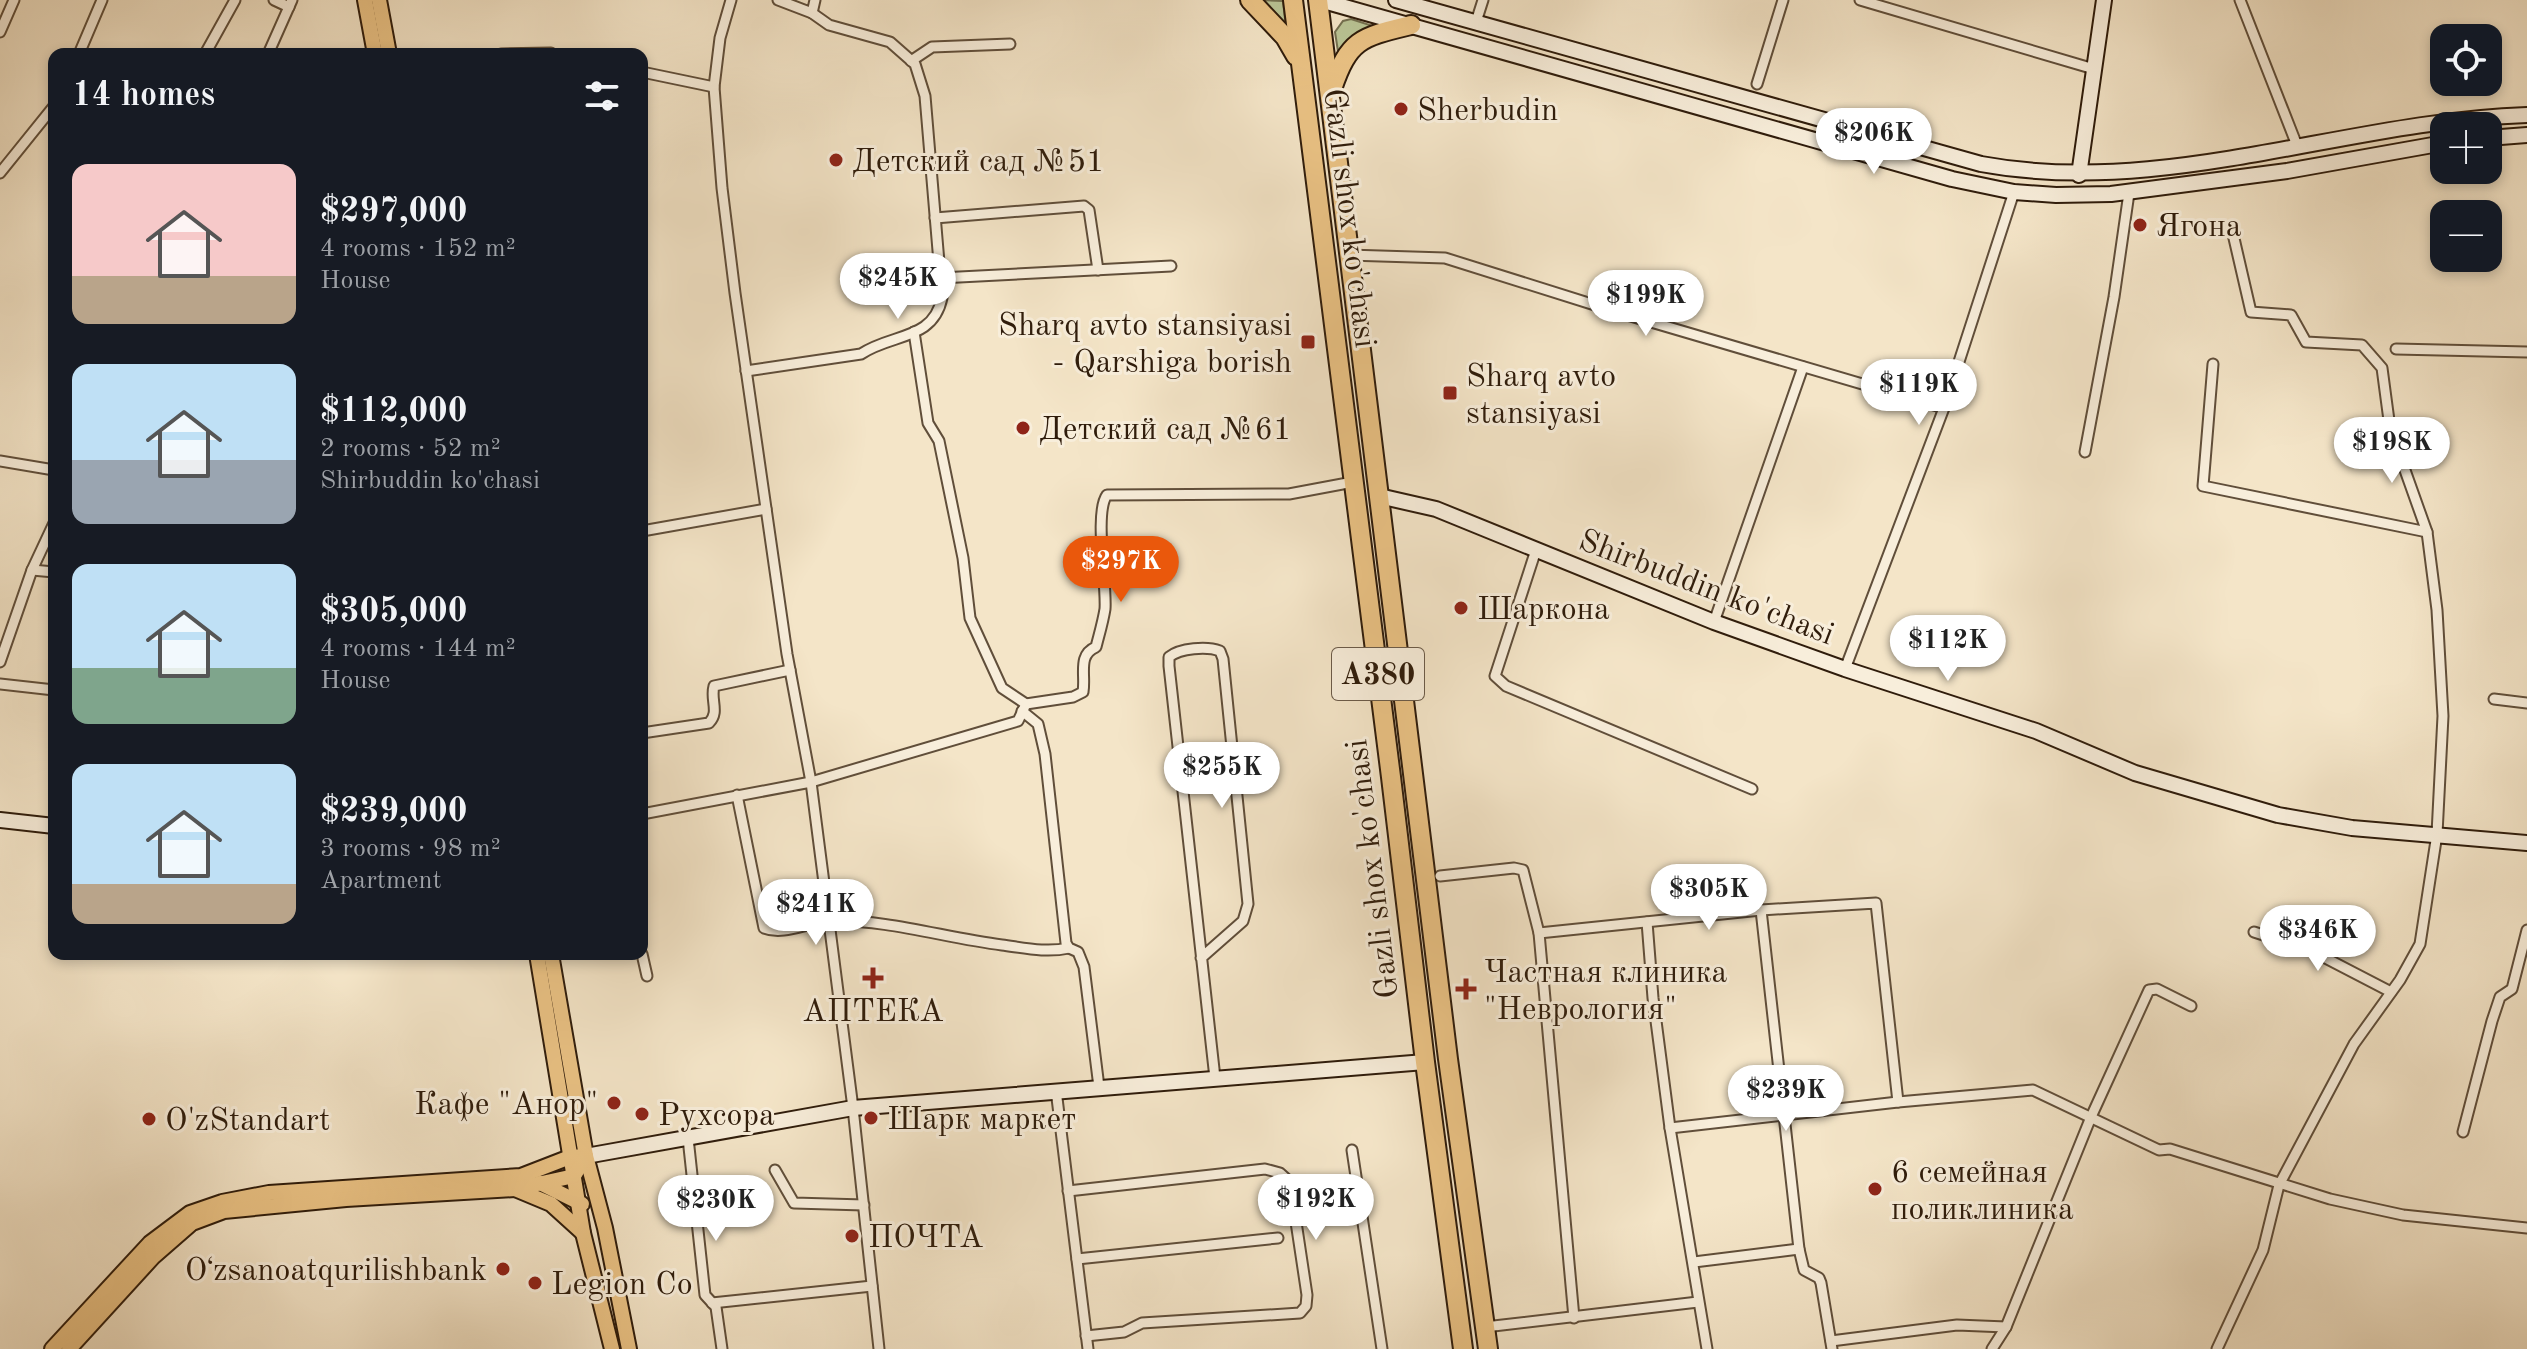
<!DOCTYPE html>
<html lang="en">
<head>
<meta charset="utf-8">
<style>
  body { margin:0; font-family:"Old Standard TT",serif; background:#242831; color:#f1f3f6; height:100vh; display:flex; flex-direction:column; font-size:30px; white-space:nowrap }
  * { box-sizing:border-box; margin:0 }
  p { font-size:26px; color:#9ea1a6 }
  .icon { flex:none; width:44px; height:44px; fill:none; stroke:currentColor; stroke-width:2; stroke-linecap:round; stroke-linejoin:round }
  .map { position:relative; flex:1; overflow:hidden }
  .side { position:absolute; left:48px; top:48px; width:600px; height:912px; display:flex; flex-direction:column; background:#171b24; border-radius:16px; box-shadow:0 4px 12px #0003 }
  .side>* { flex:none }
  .tools { position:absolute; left:2430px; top:24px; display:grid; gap:16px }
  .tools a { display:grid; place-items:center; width:72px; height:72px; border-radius:16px; background:#171b24; box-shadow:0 4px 12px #0003; font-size:40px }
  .price { position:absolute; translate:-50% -68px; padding:0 18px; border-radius:28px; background:#fff; color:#222; font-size:26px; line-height:52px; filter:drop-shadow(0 2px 4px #0008) }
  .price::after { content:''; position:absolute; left:50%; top:48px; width:24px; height:18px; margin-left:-12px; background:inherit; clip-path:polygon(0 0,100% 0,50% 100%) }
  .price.current { background:#ea580c; color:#fff }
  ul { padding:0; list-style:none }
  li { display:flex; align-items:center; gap:24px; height:200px; padding:0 24px }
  li span { display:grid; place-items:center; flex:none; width:224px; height:160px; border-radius:16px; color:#555 }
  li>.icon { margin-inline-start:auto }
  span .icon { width:96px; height:96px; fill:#fffc; stroke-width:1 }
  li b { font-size:34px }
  h2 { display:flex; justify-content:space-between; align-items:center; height:96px; padding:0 24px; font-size:34px }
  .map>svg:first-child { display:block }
  .green { fill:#bac596; stroke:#747050; stroke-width:2 }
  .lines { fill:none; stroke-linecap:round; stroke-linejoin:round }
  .street-casing { stroke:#604e3a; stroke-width:13 }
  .secondary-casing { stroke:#2f1c0b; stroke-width:18 }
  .primary-casing { stroke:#2f1c0b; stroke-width:18 }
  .highway-casing { stroke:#2f1c0b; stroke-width:22 }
  .street { stroke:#f8eedb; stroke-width:9 }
  .secondary { stroke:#f8eedb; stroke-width:14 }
  .primary { stroke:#eac284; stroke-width:14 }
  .highway { stroke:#eac284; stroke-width:18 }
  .poi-dot { fill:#8f2418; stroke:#f8eedb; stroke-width:3 }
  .labels { text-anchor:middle; stroke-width:6; stroke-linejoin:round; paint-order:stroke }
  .shield { fill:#f8eedb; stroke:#6b5b49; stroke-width:2 }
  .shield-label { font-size:30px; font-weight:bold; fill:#2f1c0b }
  .poi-label { font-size:32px; fill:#2f1c0b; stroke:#f8eedb; text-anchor:start }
  .street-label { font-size:32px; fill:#2f1c0b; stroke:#f8eedb }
</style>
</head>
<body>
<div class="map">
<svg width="2527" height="1349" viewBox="0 0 2527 1349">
  <rect width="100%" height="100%" fill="#f4e5c8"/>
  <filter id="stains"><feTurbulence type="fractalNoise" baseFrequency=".0025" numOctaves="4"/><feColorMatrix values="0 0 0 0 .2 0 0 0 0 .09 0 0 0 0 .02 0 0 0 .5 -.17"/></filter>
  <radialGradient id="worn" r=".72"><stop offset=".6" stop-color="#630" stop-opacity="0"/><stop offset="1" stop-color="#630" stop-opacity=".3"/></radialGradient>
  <g class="green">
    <polygon points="1260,0 1283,1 1286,28"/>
    <polygon points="1351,19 1379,28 1339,58 1335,32 1343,21"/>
  </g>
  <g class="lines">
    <g class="street-casing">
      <g id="street">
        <polyline points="274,0 289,7"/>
        <polyline points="731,0 720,38 714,87 722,188 735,293 787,654 811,782 853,1108 879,1349"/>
        <polyline points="778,0 812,13 815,0"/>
        <polyline points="1860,0 2094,69"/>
        <polyline points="2240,0 2298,148"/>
        <polyline points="1476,22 1483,0"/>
        <polyline points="0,32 14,0"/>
        <polyline points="79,54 102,0"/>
        <polyline points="205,54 235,0"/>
        <polyline points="268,54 292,0"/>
        <polyline points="501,54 551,53"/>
        <polyline points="911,61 932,47 1010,44"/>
        <polyline points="642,72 714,87"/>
        <polyline points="1757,84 1783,0"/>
        <polyline points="0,173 54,106"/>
        <polyline points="935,218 1084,206 1089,210 1098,270"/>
        <polyline points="1348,255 1445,258 1617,312 1944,408"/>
        <polyline points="940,278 1171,266"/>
        <polyline points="914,332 928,423 939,441 963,558 970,618 1002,688 1026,704"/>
        <polyline points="2396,349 2527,352"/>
        <polyline points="2213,364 2203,486 2427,532"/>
        <path d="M746,371l115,-17c31,-21 72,-13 81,-56l-17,-202 -10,-32 -25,-22 -61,-17 -17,-12"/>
        <polyline points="2085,452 2114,297 2129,193"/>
        <polyline points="0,461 54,470"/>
        <polyline points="642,531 766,509"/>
        <polyline points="1536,550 1495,676 1506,686 1752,789"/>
        <polyline points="32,570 54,572"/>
        <polyline points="1714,622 1803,367"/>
        <polyline points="0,662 32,570 54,523"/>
        <polyline points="1845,669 1944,408 2014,192"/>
        <polyline points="0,684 54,690"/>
        <polyline points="2494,699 2527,703"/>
        <polyline points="1022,711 1038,724 1045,754 1066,943 1069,948 1078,952 1084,967 1099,1087"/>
        <path d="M642,733l67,-10c11,-11 1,-23 5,-37l76,-16"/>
        <path d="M737,795l27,133c20,8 44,-6 66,-7 57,-2 115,17 172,24 23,3 44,8 67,3"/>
        <path d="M642,814l169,-32 207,-61 8,-17 47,-7 10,-5c3,-17 -6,-37 13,-45 3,-12 7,-25 9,-38 2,-24 -11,-97 2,-114l182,-1 64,-12"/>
        <polyline points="1440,876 1514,868 1523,870 1539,933 1574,1318"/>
        <polyline points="1761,910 1799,1249 1804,1270 1819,1278 1821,1283 1832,1349"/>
        <polyline points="1647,922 1653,998 1670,1128 1707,1349"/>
        <polyline points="2254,932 2310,950 2391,992"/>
        <polyline points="1539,933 1761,910 1876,903 1898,1102"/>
        <polyline points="642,954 647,976"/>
        <path d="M1201,958l42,-37 5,-17 -25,-245 -3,-8c-13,-5 -40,-3 -51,6v9l46,412"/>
        <polyline points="1056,1090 1088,1349"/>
        <polyline points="1670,1128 1898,1102 2033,1090 2159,1150 2170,1149 2330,1199 2403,1215 2527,1228"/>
        <polyline points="2463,1132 2492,1021 2500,997 2512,989 2527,930"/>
        <polyline points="688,1138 705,1295 716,1307 722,1349"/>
        <polyline points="1352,1150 1382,1349"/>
        <polyline points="775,1170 794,1203 864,1205"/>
        <polyline points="1068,1191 1265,1169 1280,1173 1290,1182 1307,1295 1306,1306 1300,1313 1142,1323 1124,1332 1086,1336"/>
        <polyline points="1077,1259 1278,1238"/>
        <polyline points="1694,1262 1799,1249"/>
        <polyline points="712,1303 872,1286"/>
        <polyline points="1485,1327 1698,1302"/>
        <polyline points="1831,1341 1957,1325 2006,1327"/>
        <polyline points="1992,1349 2006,1327 2091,1117 2149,990 2157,989 2191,1006"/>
        <polyline points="2217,1349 2263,1250 2279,1185 2354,1044 2400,980 2420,944 2437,834 2443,716 2437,610 2427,532 2390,428 2382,368 2362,345 2306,342 2291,315 2251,312 2233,234"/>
      </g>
    </g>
    <g class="secondary-casing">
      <g id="secondary">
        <polyline points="1320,0 1952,179 2014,192 2056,195 2111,194 2287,171 2444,143"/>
        <path d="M1396,0l585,164c184,34 363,-43 546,-49"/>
        <polyline points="2488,138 2527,135"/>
        <polyline points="2079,175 2104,0"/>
        <polyline points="1379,496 1436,509 1714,622 1845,669 2036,731 2135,773 2278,815 2352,828 2527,843"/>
        <polyline points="0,820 54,826"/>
        <polyline points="586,1156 853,1108 1425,1062"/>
      </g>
    </g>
    <g class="primary-casing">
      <g id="primary">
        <polyline points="365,0 375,54"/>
        <polyline points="379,0 389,54"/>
        <polyline points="537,954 583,1233 612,1349"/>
        <polyline points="551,954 586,1156 605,1228 629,1349"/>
        <polyline points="540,1183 582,1204"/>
        <polyline points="515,1189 551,1204 583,1233"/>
        <polyline points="52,1349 150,1243 190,1213 222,1202 269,1193 521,1176 570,1157 586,1156"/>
        <polyline points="69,1349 153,1257 192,1223 224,1211 346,1199 515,1189 574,1176 586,1156"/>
      </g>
    </g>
    <g class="highway-casing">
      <g id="highway">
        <polyline points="1250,0 1285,37 1296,56"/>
        <polyline points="1293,0 1391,777 1425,1062 1463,1349"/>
        <polyline points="1318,0 1448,1059 1488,1349"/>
        <path d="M1332,89c17,-50 29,-52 79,-64"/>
      </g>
    </g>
    <use href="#street" class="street"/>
    <use href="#secondary" class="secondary"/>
    <use href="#primary" class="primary"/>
    <use href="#highway" class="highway"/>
  </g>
  <g class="poi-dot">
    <circle cx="1401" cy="109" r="8"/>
    <circle cx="836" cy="160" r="8"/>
    <circle cx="2140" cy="225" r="8"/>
    <rect x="1300" y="334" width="16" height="16" rx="4"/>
    <rect x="1442" y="385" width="16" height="16" rx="4"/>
    <circle cx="1023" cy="428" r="8"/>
    <circle cx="1461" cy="608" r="8"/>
    <path d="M869 966h8v8h8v8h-8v8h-8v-8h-8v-8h8z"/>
    <path d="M1462 977h8v8h8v8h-8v8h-8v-8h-8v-8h8z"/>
    <circle cx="614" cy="1103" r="8"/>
    <circle cx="642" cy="1114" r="8"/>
    <circle cx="871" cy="1118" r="8"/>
    <circle cx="149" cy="1119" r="8"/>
    <circle cx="1875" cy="1189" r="8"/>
    <circle cx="852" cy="1236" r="8"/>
    <circle cx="503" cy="1269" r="8"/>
    <circle cx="535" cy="1283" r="8"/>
  </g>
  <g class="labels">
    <rect class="shield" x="1332" y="648" width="92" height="52" rx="6"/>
    <g class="shield-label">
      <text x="1378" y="684">A380</text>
    </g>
    <g class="poi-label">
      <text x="1417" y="120">Sherbudin</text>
      <text x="852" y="171">Детский сад №51</text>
      <text x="2156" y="236">Ягона</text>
      <text x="1292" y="335" text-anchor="end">Sharq avto stansiyasi<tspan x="1292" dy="37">- Qarshiga borish</tspan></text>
      <text x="1466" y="386">Sharq avto<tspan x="1466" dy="37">stansiyasi</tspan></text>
      <text x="1039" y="439">Детский сад №61</text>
      <text x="1477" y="619">Шаркона</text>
      <text x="1484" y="982">Частная клиника<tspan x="1484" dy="37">"Неврология"</tspan></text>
      <text x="873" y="1021" text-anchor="middle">АПТЕКА</text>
      <text x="598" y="1114" text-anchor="end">Кафе "Анор"</text>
      <text x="658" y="1125">Рухсора</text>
      <text x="887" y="1129">Шарк маркет</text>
      <text x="165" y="1130">O'zStandart</text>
      <text x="1891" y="1182">6 семейная<tspan x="1891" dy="37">поликлиника</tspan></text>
      <text x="868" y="1247">ПОЧТА</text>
      <text x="487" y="1280" text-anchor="end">Oʻzsanoatqurilishbank</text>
      <text x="551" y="1294">Legion Co</text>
    </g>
    <g class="street-label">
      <text transform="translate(1351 218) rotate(83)" y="11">Gazli shox ko'chasi</text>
      <text transform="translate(1707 586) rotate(21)" y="11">Shirbuddin ko'chasi</text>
      <text transform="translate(1371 869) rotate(-97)" y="11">Gazli shox ko'chasi</text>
    </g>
  </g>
  <rect width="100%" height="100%" filter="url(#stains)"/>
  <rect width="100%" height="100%" fill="url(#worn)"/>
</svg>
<div class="tools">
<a><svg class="icon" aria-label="locate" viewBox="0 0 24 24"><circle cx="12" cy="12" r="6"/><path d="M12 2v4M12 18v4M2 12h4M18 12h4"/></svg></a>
<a>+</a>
<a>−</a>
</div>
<b class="price" style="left:1874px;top:176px">$206K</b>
<b class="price" style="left:898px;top:321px">$245K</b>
<b class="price" style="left:1646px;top:338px">$199K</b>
<b class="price" style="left:1919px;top:427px">$119K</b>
<b class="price" style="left:2392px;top:485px">$198K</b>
<b class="price current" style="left:1121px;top:604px">$297K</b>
<b class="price" style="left:1948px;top:683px">$112K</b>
<b class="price" style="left:1222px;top:810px">$255K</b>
<b class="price" style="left:1709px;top:932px">$305K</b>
<b class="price" style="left:816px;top:947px">$241K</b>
<b class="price" style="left:2318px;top:973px">$346K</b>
<b class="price" style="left:1786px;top:1133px">$239K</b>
<b class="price" style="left:1316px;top:1242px">$192K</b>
<b class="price" style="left:716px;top:1243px">$230K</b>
<section class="side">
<h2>14 homes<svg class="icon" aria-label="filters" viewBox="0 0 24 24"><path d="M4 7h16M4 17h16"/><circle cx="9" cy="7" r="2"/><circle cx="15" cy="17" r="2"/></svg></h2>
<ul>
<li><span style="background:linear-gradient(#f6c9c9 70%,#b9a48a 0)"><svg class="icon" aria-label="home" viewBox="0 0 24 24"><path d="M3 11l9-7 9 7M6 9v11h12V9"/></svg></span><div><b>$297,000</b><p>4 rooms · 152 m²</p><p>House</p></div></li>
<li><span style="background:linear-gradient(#bfe0f5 60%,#9aa5b1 0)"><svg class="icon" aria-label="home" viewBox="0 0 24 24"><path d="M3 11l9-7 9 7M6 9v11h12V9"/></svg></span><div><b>$112,000</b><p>2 rooms · 52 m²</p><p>Shirbuddin ko'chasi</p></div></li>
<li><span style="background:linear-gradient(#bfe0f5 65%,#7fa58c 0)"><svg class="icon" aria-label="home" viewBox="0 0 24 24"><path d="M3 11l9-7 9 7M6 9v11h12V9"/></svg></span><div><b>$305,000</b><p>4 rooms · 144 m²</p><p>House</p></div></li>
<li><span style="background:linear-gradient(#bfe0f5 75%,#b9a48a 0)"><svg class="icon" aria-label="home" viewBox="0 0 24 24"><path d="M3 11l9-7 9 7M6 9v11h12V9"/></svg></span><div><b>$239,000</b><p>3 rooms · 98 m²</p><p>Apartment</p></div></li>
</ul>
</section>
</div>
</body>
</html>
